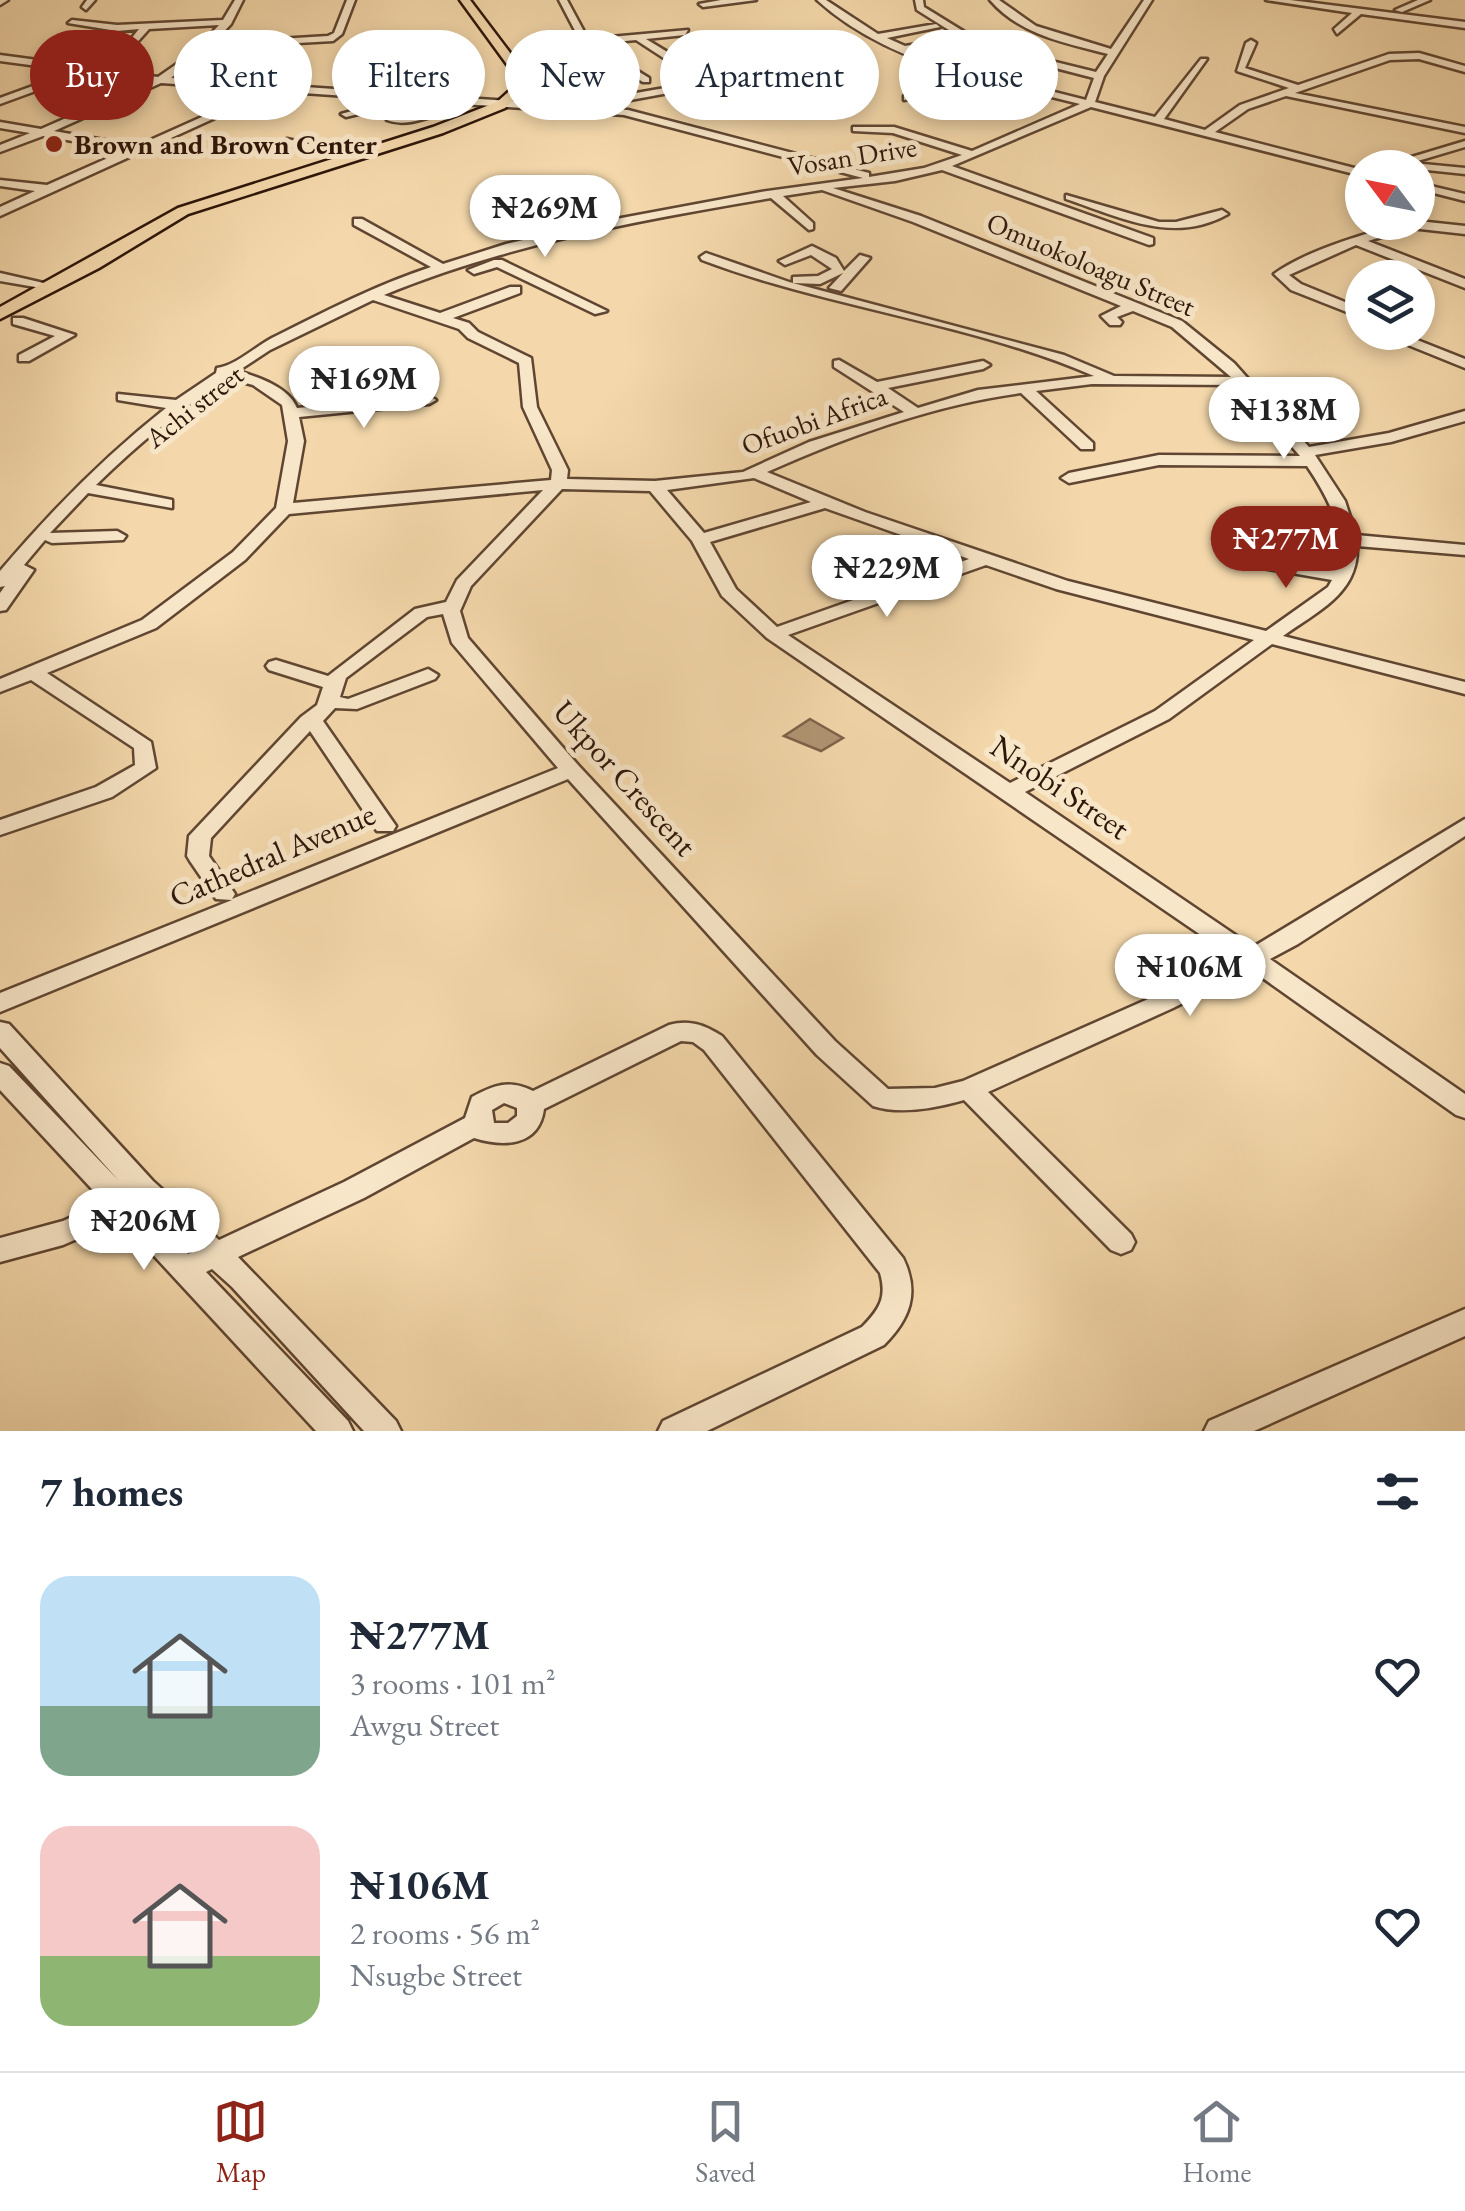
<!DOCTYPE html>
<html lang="en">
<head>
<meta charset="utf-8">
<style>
  body { margin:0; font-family:"EB Garamond",serif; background:#f2f2f3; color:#1f2937; height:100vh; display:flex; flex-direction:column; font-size:38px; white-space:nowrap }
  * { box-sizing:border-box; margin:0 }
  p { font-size:32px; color:#747a83 }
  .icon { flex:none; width:55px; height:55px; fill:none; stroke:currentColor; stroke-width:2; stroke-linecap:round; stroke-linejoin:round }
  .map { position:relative; height:1431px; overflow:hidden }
  .side { display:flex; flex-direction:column; background:#fff; flex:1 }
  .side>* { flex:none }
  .hud { position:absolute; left:30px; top:30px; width:1405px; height:90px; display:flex; gap:20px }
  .needle { width:65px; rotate:302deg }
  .fabs { position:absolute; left:1345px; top:150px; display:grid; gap:20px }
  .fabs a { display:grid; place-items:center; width:90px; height:90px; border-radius:50%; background:#fff; box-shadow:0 5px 15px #0003; font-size:50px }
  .price { position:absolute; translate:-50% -85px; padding:0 22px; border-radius:35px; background:#fff; color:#222; font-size:32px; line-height:65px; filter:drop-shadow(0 2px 5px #0008) }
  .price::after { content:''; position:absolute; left:50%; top:60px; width:30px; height:22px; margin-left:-15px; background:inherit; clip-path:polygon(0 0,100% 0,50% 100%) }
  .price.on { background:#8f2418; color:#fff }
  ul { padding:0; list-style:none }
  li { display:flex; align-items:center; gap:30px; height:250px; padding:0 40px }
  li span { display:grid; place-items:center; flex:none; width:280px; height:200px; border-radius:30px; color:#555 }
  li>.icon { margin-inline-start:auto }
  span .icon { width:120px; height:120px; fill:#fffc; stroke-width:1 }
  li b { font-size:42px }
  h2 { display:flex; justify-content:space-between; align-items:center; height:120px; padding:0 40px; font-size:42px }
  .pill { padding:0 35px; border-radius:45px; background:#fff; box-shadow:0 5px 15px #0003; font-size:35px; line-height:90px }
  .pill.on { background:#8f2418; color:#fff }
  .tab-bar { display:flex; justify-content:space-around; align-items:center; height:140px; border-top:2px solid #e0e1e3; background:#fff; font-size:28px; color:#747a83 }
  .tab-bar a { display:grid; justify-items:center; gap:5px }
  .tab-bar .on { color:#8f2418 }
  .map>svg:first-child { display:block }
  .water { fill:#b19674; stroke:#7d634a; stroke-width:2.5 }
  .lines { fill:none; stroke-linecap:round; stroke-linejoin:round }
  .minor-casing { stroke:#604632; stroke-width:5 }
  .major-casing { stroke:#2e160a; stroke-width:5 }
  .minor { fill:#f8e6c8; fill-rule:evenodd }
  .major { fill:#f4d8ab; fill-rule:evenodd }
  .poi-dot { fill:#8f2418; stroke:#f8e6c8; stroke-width:4 }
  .labels { text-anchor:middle; stroke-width:10; stroke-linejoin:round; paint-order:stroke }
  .far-poi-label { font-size:28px; font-weight:bold; fill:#2e160a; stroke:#f8e6c8; text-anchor:start }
  .far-street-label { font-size:28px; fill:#2e160a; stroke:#f8e6c8 }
  .street-label { font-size:32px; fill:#2e160a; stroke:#f8e6c8 }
</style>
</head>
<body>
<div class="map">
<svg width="1465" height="1431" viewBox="0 0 1465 1431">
  <rect width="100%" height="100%" fill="#f4d8ab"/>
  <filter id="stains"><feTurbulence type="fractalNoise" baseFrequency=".002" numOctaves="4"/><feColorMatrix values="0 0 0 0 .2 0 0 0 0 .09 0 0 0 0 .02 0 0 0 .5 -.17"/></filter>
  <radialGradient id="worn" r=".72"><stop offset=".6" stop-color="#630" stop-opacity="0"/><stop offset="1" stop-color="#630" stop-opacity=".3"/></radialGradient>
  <polygon class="water" points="810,719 843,738 821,751 784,736"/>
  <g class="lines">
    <g class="minor-casing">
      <g id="minor">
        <polygon points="0,0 8,0 0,5"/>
        <polygon points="87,0 95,0 86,10 82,7"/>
        <path d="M235,0h8l-12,24 -18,19 115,-7 6,-3 13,-33h8l-13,34 -9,7 -125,7 -37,30 207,14 6,-15 -26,-11 3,-5 31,13 -4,19 200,13 -3,-2 5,-3 92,-16 3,5 -93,17 36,3 241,63v4l55,-9 38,-13 -69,-22 -40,-2v-4h41l78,24 108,-47 -93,-23 -83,19v-4l72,-18c-57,-15 -115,-38 -159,-78h9l52,34 58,-10 4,3 -53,11 18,8 55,-9 -43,-27 -2,-10h8l1,7 47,29 44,16 81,20 12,-18c-42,-11 -88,-19 -118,-54h9l37,26 75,23 33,-49h8l-48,76 -9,26 60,15 46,-58h6l-43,60 41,11 35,-25 49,-17 -52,-17 9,-28 5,-3 5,3 -11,25 53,17 91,-31 30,-1 46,13v6l-46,-13 -29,1 -95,33 170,34v6l-179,-37 -38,13 -33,23 147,38v6l-271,-69 -139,59 201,72v6l-4,1 -207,-75 -47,11 -62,7 88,28 261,105 52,42 75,84 80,-14 76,-22v10l-74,21 -76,13 30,46 11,34 109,10v10l-108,-9c2,47 -39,65 -74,90l182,46v12l-193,-50 -103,75 -144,73 228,155 212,-128v17l-167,108 -28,15 195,135v24l-9,-3 -206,-146 -77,39 -185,84 143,142 4,8 -4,8 -10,4 -10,-4 -147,-150c-28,8 -63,15 -91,6l-56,-51 -249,-276 -568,233v-19l232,-93 -16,-1 -26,-38 -3,-5 2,-20 112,-119 16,-12 6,-18 -54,-17 -3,-4 3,-4 7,-2 52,16 87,-67 31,-7 11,-22 86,-90 -254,24 -44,46 -89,68 -109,45 104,69 5,26 -44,29 -112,38v-15l96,-33 39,-22 -1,-17 -103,-68 -31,12v-13l142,-59 91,-68 43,-44 12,-67 -6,-36 -29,-20 -25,-7c-48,31 -91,67 -132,107l76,15v8l-84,-15 -38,40 67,-2 9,5 -3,4 -71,3 -7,-3 -21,25 10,5 -28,40 -6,1v-18l5,-7 -5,1v-16c51,-60 104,-114 166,-163l-48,-8v-6l58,6 40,-27 1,-5c18,-2 38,-21 55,-30 52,-26 104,-53 159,-71l-77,-42v-6h8l81,45 63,-20 82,-19 -28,-18 -2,-2 6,-4 36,21 161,-30 102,-14 -239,-63 -350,-24 -274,125v-9l35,-16 -35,-5v-6l47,5 79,-35 -83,-14 -43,16v-7l30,-12 -30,-5v-6l41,7 109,-48 -150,-20v-6l45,6 42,-24 3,5 -34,21 102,14 36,-25 25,-27 -70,4 -26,29 -5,-3 21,-26 -22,2 -49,-8 4,-3 45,5 106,-5zM962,38l47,18 85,22 -8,22 -134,-34 -38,-17 44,-7zM161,83l101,7 -125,56 -83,-15zM822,190l91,32 208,84 -20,10 9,9h10l2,-3 -5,-5 16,-6 39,16 59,50 -117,-1 -50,-21 -275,-73 -83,-29 -6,4 2,3c127,48 267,62 392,116l-116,14 -60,18 -30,-20 95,-19 7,-4 -7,-4 -106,21 -38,-22 -5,1v6l70,45 -95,30 -66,30 -88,9 -88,-2 1,-9 -31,-63 -6,-49 -53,-26 -9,-9 -16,-5 67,-25v-6h-10l-70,26 -56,-18c124,-51 256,-75 387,-97l38,32 4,-1v-6l-30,-27zM373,300l86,29 9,9 51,25 4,44 29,63 -1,10 -258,23 11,-62 -5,-24 130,-13 7,-4 -7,-4 -132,12c-8,-21 -39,-31 -59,-37l32,-21zM1092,384l146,1 62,71 -141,-1 -90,18 -8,5 8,5 90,-18 148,1c21,31 40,66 30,104l-103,-17 -9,5 9,5 98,17 -4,7 -62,44 -198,-50 -203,-69 -98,-40c78,-35 170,-68 254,-79l60,56h12v-6l-57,-52zM754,478l57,24 -107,31 -37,-43zM562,489l88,2 42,50 30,55 45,42 466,319 -78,39 -192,85 -28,7 -47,1 -53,-48 -257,-276 -110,-127 -8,-27 11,-25zM825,508l144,51 -192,68 -41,-38 -26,-47zM986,565l70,24 198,51 -99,71 -145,72 -222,-148zM443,614l9,29 106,125 -326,131 3,-5 -26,-38 2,-18 99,-107 67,100h16l3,-5 -73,-105 12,-13 22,1 78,-30 3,-4 -10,-6 -80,30 -8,-2 6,-19 81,-61z"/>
        <path d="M559,0h8l21,39 100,-9 -3,5 -39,4 51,31 29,-6 10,-9 46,4 -20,11 8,13 -21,4 -37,-4 -33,-15 -43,-28 -42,4 55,34v4h-6l-30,-18 -96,12 3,-5 88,-11 -26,-16zM739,61l25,1 -13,7 9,10 -28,2 -26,-7 26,-6z"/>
        <polygon points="721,0 756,0 703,7 699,4"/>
        <polygon points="1266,0 1290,0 1465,22 1465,28 1361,14 1337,34 1334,29 1352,13"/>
        <polygon points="1418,0 1430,0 1402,12 1395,10"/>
        <polygon points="49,80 52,85 0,104 0,98"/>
        <polygon points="391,100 395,105 346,117 341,114"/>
        <path d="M449,105l4,5c-21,6 -46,18 -66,10z"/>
        <polygon points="287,139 350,153 351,155 346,158 283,144 282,142"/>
        <polygon points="1465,141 1465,147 1394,168 1375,168"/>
        <polygon points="1413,163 1465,168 1465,174 1408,168"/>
        <polygon points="1418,183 1465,194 1465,201 1418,189"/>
        <path d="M1066,195l93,27h17l46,-12 6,4c-55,31 -108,3 -162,-15z"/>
        <path d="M1418,221l47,5v8l-54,-6 -43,13 97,38v9l-109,-43 -67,30 12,9 61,25v9l-71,-28 -17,-16c34,-25 104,-45 144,-53z"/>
        <polygon points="812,246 836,258 844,271 860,255 870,258 841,291 829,288 843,273 820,284 793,283 793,277 818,276 832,269 811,255 785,265 779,261"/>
        <polygon points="494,260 502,260 607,311 595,314 497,267 474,274 468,270"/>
        <polygon points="0,273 48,284 41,288 0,281"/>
        <polygon points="13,318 23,318 75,335 29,361 19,361 19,355 55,336 13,324"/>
        <polygon points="1376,332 1397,332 1465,359 1465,368"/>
        <path d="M0,1022l9,2 144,157 66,59 125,-58 121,-64 7,-21c22,-12 37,-18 61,-6l136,-66c20,-6 36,0 53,11l181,222c17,35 7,61 -19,87l-177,86h-49l5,-10 199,-94c18,-18 25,-30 18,-54l-176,-223 -11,-8 -12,-1 -137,68c-5,38 -41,38 -70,29l-110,60 -126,59 158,164 5,10h-37l-132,-144 -20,-18 -6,3 142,149 5,10h-37l-195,-211 -58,25 -63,17v-24l63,-17 41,-19 -104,-112v-27l9,3 110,115 -119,-133zM504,1103l13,5v8l-9,7h-14l-2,-13zM142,1205l51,47 -5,2z"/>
        <polygon points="1465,1309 1465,1336 1254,1431 1204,1431 1209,1421"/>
      </g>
    </g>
    <g class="major-casing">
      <polygon id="major" points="460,0 470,0 526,74 527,87 505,108 443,133 188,214 99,268 0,319 0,307 178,208 433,127 497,102 515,86 514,74"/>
    </g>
    <use href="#minor" class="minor"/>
    <use href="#major" class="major"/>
  </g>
  <circle class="poi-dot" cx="54" cy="144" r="10"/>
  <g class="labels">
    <g class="far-poi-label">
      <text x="74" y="154">Brown and Brown Center</text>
    </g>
    <g class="far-street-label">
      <text transform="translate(852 156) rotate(-9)" y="10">Vosan Drive</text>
      <text transform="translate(1091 264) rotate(23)" y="10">Omuokoloagu Street</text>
      <text transform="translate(194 406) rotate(-38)" y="10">Achi street</text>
      <text transform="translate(814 420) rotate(-20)" y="10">Ofuobi Africa</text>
    </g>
    <g class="street-label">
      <text transform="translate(625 778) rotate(48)" y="11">Ukpor Crescent</text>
      <text transform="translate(1060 787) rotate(34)" y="11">Nnobi Street</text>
      <text transform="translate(272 855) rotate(-23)" y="11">Cathedral Avenue</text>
    </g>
  </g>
  <rect width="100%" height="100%" filter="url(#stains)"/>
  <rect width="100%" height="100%" fill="url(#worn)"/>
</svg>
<div class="fabs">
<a><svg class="needle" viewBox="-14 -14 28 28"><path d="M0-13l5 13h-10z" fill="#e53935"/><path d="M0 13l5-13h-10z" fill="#747a83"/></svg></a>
<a><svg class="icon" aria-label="layers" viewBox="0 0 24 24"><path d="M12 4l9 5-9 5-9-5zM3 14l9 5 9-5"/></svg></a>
</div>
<b class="price" style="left:545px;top:260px">₦269M</b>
<b class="price" style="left:364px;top:431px">₦169M</b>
<b class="price" style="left:1284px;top:462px">₦138M</b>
<b class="price on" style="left:1286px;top:591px">₦277M</b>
<b class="price" style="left:887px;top:620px">₦229M</b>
<b class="price" style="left:1190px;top:1019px">₦106M</b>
<b class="price" style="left:144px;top:1273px">₦206M</b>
<div class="hud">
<a class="pill on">Buy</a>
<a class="pill">Rent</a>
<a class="pill">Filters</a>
<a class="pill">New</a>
<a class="pill">Apartment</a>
<a class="pill">House</a>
</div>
</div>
<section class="side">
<h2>7 homes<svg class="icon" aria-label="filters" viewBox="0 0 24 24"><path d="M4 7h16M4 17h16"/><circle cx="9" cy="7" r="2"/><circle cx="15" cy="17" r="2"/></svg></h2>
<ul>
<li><span style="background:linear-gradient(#bfe0f5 65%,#7fa58c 0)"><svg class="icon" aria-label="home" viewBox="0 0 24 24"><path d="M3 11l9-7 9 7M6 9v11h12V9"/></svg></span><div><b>₦277M</b><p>3 rooms · 101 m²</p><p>Awgu Street</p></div><svg class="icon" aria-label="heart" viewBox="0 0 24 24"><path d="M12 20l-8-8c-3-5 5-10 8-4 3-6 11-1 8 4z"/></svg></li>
<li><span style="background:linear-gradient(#f6c9c9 65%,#8fb573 0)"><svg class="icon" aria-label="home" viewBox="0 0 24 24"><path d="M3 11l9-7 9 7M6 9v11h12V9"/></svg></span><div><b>₦106M</b><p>2 rooms · 56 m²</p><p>Nsugbe Street</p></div><svg class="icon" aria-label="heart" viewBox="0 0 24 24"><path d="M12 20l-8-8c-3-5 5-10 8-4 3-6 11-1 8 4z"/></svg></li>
</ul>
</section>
<nav class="tab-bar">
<a class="on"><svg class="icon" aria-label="map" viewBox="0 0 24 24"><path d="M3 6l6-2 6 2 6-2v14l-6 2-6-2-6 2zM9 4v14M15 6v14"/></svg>Map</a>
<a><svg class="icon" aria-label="saved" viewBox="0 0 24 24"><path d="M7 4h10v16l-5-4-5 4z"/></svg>Saved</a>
<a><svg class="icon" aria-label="home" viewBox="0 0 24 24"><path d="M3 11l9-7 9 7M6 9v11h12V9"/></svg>Home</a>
</nav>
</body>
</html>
